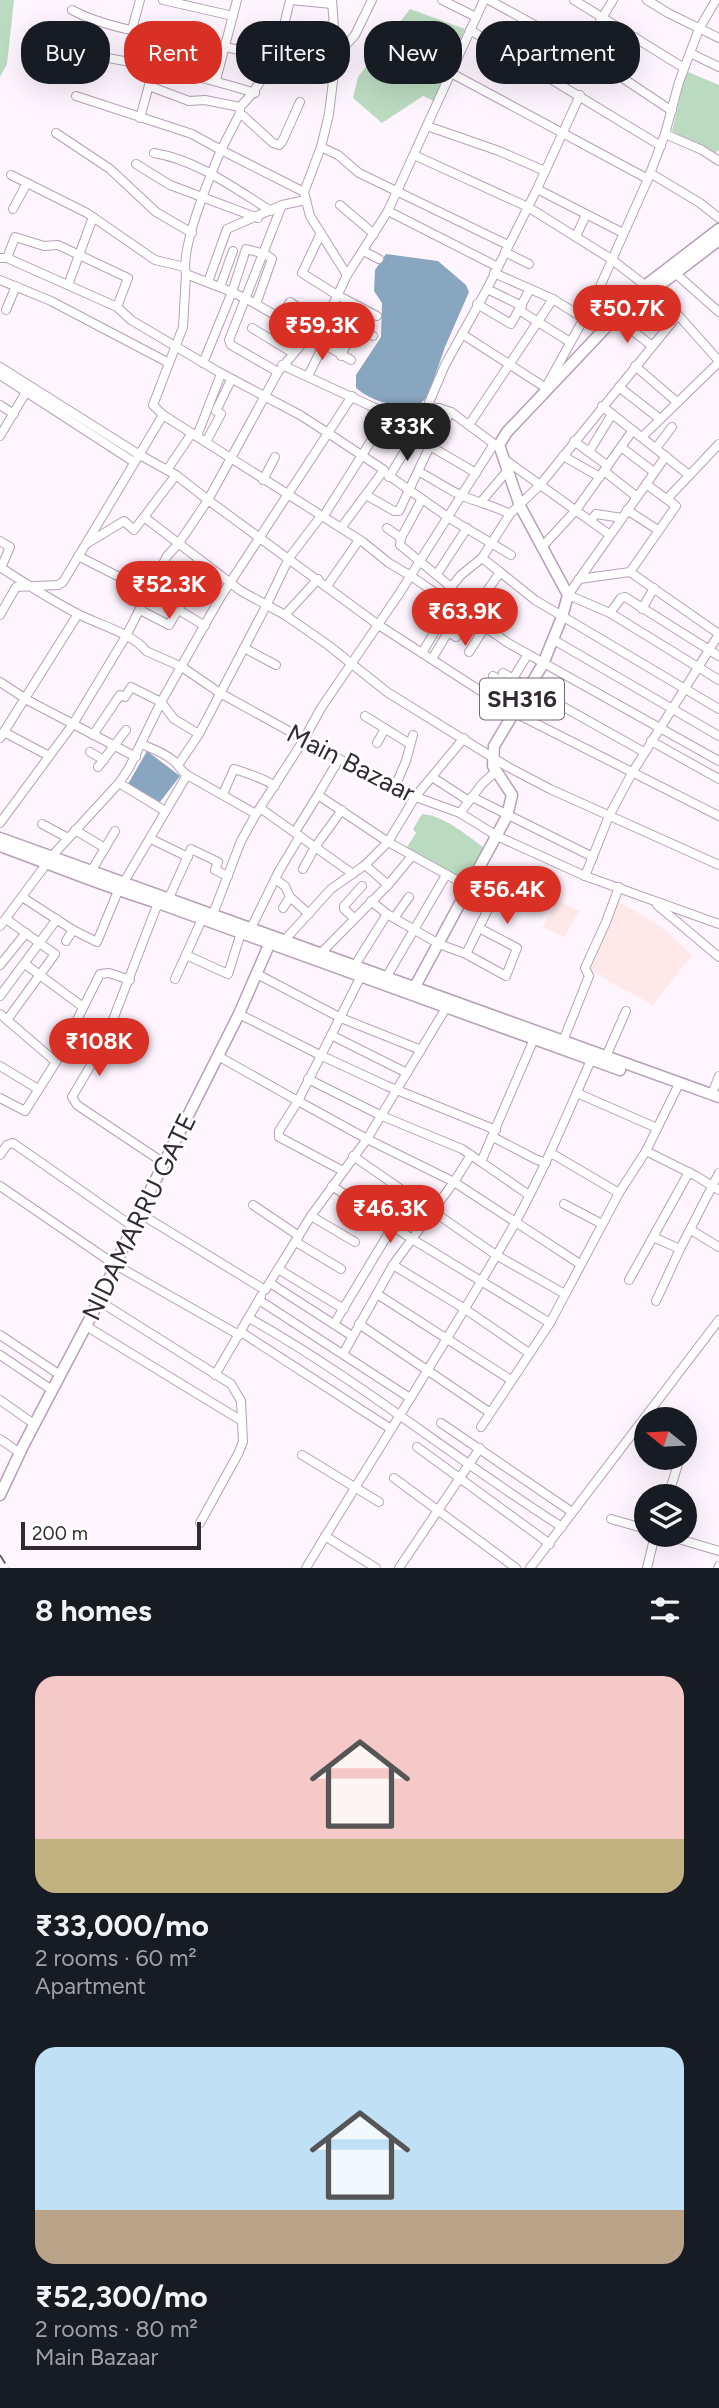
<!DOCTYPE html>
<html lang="en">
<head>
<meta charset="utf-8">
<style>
  body { margin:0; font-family:Figtree,sans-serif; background:#242831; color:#f1f3f6; height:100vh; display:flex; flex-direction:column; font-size:26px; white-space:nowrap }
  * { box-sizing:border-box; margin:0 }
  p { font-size:23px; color:#9ea1a6 }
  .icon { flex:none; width:38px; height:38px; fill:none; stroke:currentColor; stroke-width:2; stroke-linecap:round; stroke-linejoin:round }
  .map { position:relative; height:1568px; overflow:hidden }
  .side { display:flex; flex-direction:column; background:#171b24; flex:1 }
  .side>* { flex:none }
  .hud { position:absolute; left:21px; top:21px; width:677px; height:63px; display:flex; gap:14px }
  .needle { width:46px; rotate:288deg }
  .fabs { position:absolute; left:634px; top:1407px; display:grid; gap:14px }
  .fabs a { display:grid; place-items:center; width:63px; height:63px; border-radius:50%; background:#171b24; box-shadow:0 7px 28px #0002; font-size:35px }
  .scale { position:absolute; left:21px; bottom:18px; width:180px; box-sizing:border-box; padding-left:7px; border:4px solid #332a34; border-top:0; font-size:19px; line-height:24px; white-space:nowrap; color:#332a34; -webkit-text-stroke:5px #fff; paint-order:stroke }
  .price { position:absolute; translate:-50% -60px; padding:0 16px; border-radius:24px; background:#d93025; color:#fff; font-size:23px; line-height:46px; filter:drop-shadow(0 2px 4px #0008) }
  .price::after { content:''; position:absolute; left:50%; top:42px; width:21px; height:16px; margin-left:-10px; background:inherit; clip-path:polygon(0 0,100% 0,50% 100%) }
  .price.current { background:#222; color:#fff }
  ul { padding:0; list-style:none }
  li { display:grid; align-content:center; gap:14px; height:371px; padding:0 35px }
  li span { display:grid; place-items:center; height:217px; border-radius:21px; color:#555 }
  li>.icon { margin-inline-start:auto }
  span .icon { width:126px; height:126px; fill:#fffc; stroke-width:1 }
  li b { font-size:30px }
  h2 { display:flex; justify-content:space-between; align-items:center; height:84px; padding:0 35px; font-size:30px }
  .tag { padding:0 24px; border-radius:28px; background:#171b24; box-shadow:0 7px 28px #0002; font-size:24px; line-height:63px }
  .tag.current { background:#d93025; color:#fff }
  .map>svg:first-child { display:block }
  .education { fill:#fee8e8 }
  .green { fill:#bbdbc1 }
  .water { fill:#89a6c0 }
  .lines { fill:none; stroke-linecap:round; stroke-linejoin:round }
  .minor-casing { stroke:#b6a0b7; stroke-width:10 }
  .major-casing { stroke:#b6a0b7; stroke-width:13 }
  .minor { stroke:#fff; stroke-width:8 }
  .major { stroke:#fff; stroke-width:10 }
  .rail { stroke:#69606a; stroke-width:2; stroke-dasharray:10 5; stroke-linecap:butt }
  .labels { text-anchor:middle; stroke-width:5; stroke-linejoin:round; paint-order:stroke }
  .shield { fill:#fff; stroke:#706a71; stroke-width:2 }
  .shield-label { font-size:24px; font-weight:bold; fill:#332a34 }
  .street-label { font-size:26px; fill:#332a34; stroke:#fff }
</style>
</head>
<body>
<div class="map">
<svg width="719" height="1568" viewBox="0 0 719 1568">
  <rect width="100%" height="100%" fill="#fef5ff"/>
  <g class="education">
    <polygon points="557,900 579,911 564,937 543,927"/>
    <polygon points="618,901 664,929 692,955 653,1005 587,969"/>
  </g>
  <g class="green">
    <polygon points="0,0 14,0 7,64 0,77"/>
    <polygon points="410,9 465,29 434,101 423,96 382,123 353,98 358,77"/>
    <polygon points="686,71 719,85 719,150 714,154 672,131"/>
    <path d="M422,814c24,2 45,22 64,35l-20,35 -61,-34 11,-17 -3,-4z"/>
  </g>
  <g class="water">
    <path d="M386,254l52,7 28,24 3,7 -24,55 -17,49 -9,9c-24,1 -44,-1 -63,-17v-13l25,-38 1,-34 -8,-12 1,-21z"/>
    <polygon points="147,751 180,776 160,802 128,784"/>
  </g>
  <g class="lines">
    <g class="minor-casing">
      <g id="minor">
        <polyline points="163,0 233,16"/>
        <polyline points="290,0 332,4"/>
        <polyline points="332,0 336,56 329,114 321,147 304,192 310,216 347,275"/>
        <polyline points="442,0 476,17"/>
        <polyline points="489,0 582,51 672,111"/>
        <polyline points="574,0 684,68"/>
        <polyline points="647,0 668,13 719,38"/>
        <path d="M72,10c38,21 105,28 148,36 18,3 36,9 54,13"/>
        <polyline points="132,29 140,0"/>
        <polyline points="470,30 661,146"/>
        <path d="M43,46c71,13 143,25 212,47"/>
        <polyline points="582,51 613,0"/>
        <polyline points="690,53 719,67"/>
        <polyline points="275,55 334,71"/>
        <polyline points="336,56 355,35 372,0"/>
        <polyline points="451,73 648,179"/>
        <polyline points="216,80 237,0"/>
        <polyline points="149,86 189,101 205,100 240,107"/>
        <path d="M76,96l116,38 29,16 19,-37v-6c30,-30 41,-66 50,-107"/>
        <polyline points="240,113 273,143 279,145 282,142 300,102"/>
        <polyline points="140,118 154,67"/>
        <polyline points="427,126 499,151 545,171"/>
        <polyline points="56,133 110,169 156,212 192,233"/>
        <polyline points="665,134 702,150 719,161"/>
        <polyline points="321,147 338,155 359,173 508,245"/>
        <path d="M154,153c43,7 80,35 117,58"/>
        <polyline points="414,155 528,207 611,259 650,289"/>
        <polyline points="136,164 170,185 258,218"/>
        <polyline points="650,173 700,203 719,218"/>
        <polyline points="11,175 87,213 155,260 185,267"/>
        <polyline points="537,189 623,233"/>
        <polyline points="340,205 374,234"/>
        <polyline points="13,209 27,183"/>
        <polyline points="388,211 498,267"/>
        <polyline points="321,233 302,273 337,295 377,316"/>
        <polyline points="576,236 586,215"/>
        <polyline points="363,251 379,259"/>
        <polyline points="505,252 529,264"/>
        <polyline points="0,258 7,258 117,307 131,320 217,371 300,415 328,433 220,598 161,702 129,768 119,783 52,856"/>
        <polyline points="7,258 15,237 44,246 58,245 128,278 117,307"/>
        <polyline points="494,273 553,299 583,318"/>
        <polyline points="675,273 719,312"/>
        <polyline points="186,274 232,292 256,304 351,360"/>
        <polyline points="0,280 51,301 169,363"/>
        <polyline points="208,282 227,229 282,205 306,200"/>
        <polyline points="68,285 93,217"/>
        <polyline points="220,287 233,251"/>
        <polyline points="487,289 522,306"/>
        <polyline points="655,289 719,361"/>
        <polyline points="477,304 511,324 530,289"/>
        <polyline points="6,310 16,286"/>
        <polyline points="519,310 570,342"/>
        <polyline points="330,311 373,336"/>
        <polyline points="280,318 290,302 320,322"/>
        <polyline points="621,322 651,345"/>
        <polyline points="252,328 293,353"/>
        <polyline points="462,334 546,388"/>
        <polyline points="341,356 355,325"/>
        <polyline points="203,363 232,292 246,249 265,254 272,259 256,304"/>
        <polyline points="282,365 388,414 439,408 451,412 497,446"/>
        <polyline points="635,366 677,402"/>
        <polyline points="0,367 138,454 176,475 208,500 278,372 330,311 347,275 388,211 484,0"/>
        <polyline points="278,372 231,345 229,340 282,205"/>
        <polyline points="0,375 134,462"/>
        <polyline points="308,376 323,346"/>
        <polyline points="546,387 594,300 648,179 665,134 679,82 699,29 716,0"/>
        <polyline points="619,387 660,419"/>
        <polyline points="0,405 14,414"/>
        <polyline points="602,406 689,475"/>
        <polyline points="163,415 363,542 389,563 411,576 508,643 719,761"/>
        <polyline points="469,425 553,299"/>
        <polyline points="0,436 26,392"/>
        <polyline points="197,436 221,374"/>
        <polyline points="433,436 439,408"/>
        <polyline points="642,437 719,362"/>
        <polyline points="574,441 608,466"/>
        <polyline points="206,442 221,414 216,411 231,380"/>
        <polyline points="430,446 476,473"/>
        <polyline points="621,447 654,472"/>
        <polyline points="656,448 672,427"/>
        <polyline points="589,452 612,414"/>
        <polyline points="563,456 600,477"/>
        <polyline points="666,456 568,595 610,613 719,680"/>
        <polyline points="504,459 610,535"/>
        <polyline points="167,470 192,433"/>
        <polyline points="604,471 637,497"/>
        <path d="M419,472c15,7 29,18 44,24 16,7 32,10 47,18"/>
        <polyline points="388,475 449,518 511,555"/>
        <polyline points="389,477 417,431 445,365 487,289 537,189 580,95"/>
        <polyline points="263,480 275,457"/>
        <polyline points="366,495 394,511 399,511 430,446 451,412"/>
        <polyline points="422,499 401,538 400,545 451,587"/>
        <polyline points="667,499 719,444"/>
        <polyline points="481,502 508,470"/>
        <polyline points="627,510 658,530"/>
        <polyline points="144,517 241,591 285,615 328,645 387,692 508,767 550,789 719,865"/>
        <polyline points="323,517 388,414"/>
        <polyline points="591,520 596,514 622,518"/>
        <polyline points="341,528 384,470 328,433 352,396"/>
        <polyline points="387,528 401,538"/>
        <polyline points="0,541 10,547 1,568"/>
        <polyline points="86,544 124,521 134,530 176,475"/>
        <polyline points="542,547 576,510 633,430"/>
        <polyline points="78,556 149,592 205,626"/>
        <path d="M0,567c26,17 52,34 80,48 18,9 55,20 66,36l36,16 38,26 174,96 66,24 37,23 88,40 134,48"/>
        <polyline points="500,572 535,600 719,709"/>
        <polyline points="630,572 719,634"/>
        <polyline points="437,574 467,528"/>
        <polyline points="579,579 630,572 676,506 646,484"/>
        <polyline points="327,586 359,540"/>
        <polyline points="642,609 654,588"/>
        <polyline points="140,610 169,625 192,585 220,598"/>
        <polyline points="430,613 461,575 482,558"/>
        <polyline points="610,613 621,598 625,597 719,656"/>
        <path d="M0,615l16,-28 42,-2 5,-3 100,-167 -10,-10 30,-78 3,-53c-6,-26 24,-98 35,-124l83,42"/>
        <polyline points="285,615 318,579"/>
        <polyline points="438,625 456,637 500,572 482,558 510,514 540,485 677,316"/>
        <polyline points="554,640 719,736"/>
        <polyline points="244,648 276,665"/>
        <polyline points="469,652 485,627"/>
        <polyline points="422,653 451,604"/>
        <polyline points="432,659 448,632"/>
        <polyline points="503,673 644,752"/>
        <polyline points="493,676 509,685 528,654"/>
        <polyline points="0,682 29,701 136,757"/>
        <polyline points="365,716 410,744"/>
        <polyline points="4,732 49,756"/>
        <polyline points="93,735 120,695 125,697 131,687 161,702 174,719 199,734"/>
        <polyline points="0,738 78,614"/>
        <polyline points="651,741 719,779"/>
        <polyline points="377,743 385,729"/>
        <path d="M141,744c12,5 24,9 34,18 5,5 6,9 12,13l69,39"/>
        <polyline points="90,752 104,760"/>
        <polyline points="178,765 199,734 266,606 289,558 321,516"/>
        <polyline points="98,767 126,730"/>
        <polyline points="432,777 469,801"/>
        <polyline points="119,783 165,811"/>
        <polyline points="394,789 406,761 413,735"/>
        <path d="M223,794l11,-25c13,4 29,9 41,17"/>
        <polyline points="318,795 339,759"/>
        <polyline points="472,797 593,857"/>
        <polyline points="260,808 353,874"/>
        <polyline points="460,813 482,784 495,772"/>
        <polyline points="0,823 73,724 126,636 167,556 179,543 208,500 377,624 513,712 719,816"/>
        <polyline points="42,824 68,838"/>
        <polyline points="75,830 105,848"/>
        <polyline points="295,832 318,795 388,842 507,908"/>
        <polyline points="151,839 188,857"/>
        <polyline points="365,865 388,885"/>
        <polyline points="303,869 315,847 342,810"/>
        <polyline points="92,870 115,831"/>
        <polyline points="585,876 609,816 632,773 719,634"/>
        <polyline points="275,879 285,886 290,897 309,914"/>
        <polyline points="124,882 187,775"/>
        <polyline points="22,897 73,930 97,942 118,891"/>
        <polyline points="169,898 191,849 218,862 215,870 228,876"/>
        <polyline points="371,901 387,914 439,944 466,954 506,976 517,948 479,928"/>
        <polyline points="158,903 104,1043 72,1097 77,1105 164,1163"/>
        <polyline points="657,905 719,957"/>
        <polyline points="283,908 290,897"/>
        <polyline points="213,914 241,841 256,814 303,741 321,708 399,594 494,444"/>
        <polyline points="354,918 344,909 344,906 362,886"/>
        <polyline points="394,918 409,897"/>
        <polyline points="6,919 55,954 7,1020"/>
        <polyline points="0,926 47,863"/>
        <polyline points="251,928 279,871 300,836"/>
        <polyline points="66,941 73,930"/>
        <polyline points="281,944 331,889 365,865 388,842 415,797 464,738"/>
        <polyline points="321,953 388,885 412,856"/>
        <polyline points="466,954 493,899"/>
        <polyline points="186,955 228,974 241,933"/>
        <polyline points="25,964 83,1007"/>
        <polyline points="0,965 26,933"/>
        <polyline points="355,965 387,914"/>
        <polyline points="257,974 341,1018 421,1050"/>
        <polyline points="361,976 298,1101 367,1139 454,1182 580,1264"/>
        <polyline points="387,976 446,875"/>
        <polyline points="175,979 202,919"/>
        <polyline points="0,996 57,919"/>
        <polyline points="0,1014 56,1062"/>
        <polyline points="239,1014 320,1055 387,1086 496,1130"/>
        <polyline points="331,1035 407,1073"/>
        <polyline points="563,1041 589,976 585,968 606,922 619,887"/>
        <polyline points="218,1056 298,1101 279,1131 279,1137 343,1171"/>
        <polyline points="604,1061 626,1011"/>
        <polyline points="0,1066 38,1089"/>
        <polyline points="308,1079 382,1116 462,1149 481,1162"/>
        <polyline points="677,1088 646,1151 696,1176 719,1190"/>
        <polyline points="577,1093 657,1128"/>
        <polyline points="712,1094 719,1076"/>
        <polyline points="0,1098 25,1111 56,1062 100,974 109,973 130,980"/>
        <polyline points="493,1137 535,1159 546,1163"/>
        <polyline points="551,1153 619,1193"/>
        <polyline points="0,1155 7,1145 13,1143 132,1226"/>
        <polyline points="353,1156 496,1255 565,1294"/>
        <polyline points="689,1172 653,1237 680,1249 719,1173"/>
        <polyline points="0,1186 114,1264 239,1335"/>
        <polyline points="332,1186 412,1239 550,1323"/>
        <polyline points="529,1195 481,1162 534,1039"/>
        <polyline points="564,1204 602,1224"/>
        <polyline points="253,1205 299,1236"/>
        <polyline points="139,1213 265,1290 311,1216 367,1139 446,1008"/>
        <polyline points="311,1216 355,1242"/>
        <polyline points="691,1230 719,1247"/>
        <polyline points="296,1242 341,1269"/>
        <polyline points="393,1265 465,1309 529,1353"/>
        <polyline points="278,1269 344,1309"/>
        <polyline points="629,1280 653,1237"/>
        <polyline points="270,1283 352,1336"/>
        <polyline points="377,1294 511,1380"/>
        <polyline points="259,1300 410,1398"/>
        <polyline points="99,1301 231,1384 241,1401 243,1442 238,1454 200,1523"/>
        <polyline points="656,1301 680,1249"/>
        <path d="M249,1318c109,61 207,142 313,209"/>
        <polyline points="334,1324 393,1226"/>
        <polyline points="359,1324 489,1412"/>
        <polyline points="86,1326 242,1421"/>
        <polyline points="241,1332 391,1429"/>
        <polyline points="0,1335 60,1375"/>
        <polyline points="343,1354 393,1265 454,1182 471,1155"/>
        <polyline points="0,1355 52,1390"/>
        <polyline points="215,1375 261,1296"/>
        <polyline points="0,1400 34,1424"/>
        <polyline points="441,1423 572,1512"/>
        <polyline points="481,1427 550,1323 619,1193 646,1151"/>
        <polyline points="0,1439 20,1453"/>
        <polyline points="417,1447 550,1544"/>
        <polyline points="302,1455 379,1502"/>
        <polyline points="394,1478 516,1568"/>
        <polyline points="668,1496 680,1458"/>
        <polyline points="611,1519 646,1529"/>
        <polyline points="665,1535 719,1551"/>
        <polyline points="325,1536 376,1568"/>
        <path d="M306,1568c69,-115 143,-228 209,-345 29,-53 52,-108 76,-163"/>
        <polyline points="399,1568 480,1448"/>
        <polyline points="530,1568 719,1320"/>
        <polyline points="647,1568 655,1535"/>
        <polyline points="718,1568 719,1566"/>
      </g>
    </g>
    <g class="major-casing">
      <g id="major">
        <polyline points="625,318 652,291 719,240"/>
        <polyline points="0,838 719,1097"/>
        <path d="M0,846c53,19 105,41 158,57l462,167"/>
        <polyline points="411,994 507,816 512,795 493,766 494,746 543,664 562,617 568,595 520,506 499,445 507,432 646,285 719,229"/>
        <polyline points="0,1495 23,1446 99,1301 139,1213 239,1014 272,938"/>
      </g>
    </g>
    <use href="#minor" class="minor"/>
    <use href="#major" class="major"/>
    <polyline class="rail" points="0,1555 8,1568"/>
  </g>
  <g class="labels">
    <rect class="shield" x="480" y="678.5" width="84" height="41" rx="5"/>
    <g class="shield-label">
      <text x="522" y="707">SH316</text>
    </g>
    <g class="street-label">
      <text transform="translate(351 763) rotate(27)" y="9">Main Bazaar</text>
      <text transform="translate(139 1217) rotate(-64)" y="9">NIDAMARRU GATE</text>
    </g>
  </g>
</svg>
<div class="fabs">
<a><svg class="needle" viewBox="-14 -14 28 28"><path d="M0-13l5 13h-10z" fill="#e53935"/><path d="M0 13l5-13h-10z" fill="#9ea1a6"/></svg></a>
<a><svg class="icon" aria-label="layers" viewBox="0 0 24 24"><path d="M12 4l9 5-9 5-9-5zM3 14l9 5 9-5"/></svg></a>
</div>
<div class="scale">200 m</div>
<b class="price" style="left:627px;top:345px">₹50.7K</b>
<b class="price" style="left:322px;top:362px">₹59.3K</b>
<b class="price current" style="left:407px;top:463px">₹33K</b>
<b class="price" style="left:169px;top:621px">₹52.3K</b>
<b class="price" style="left:465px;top:648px">₹63.9K</b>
<b class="price" style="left:507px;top:926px">₹56.4K</b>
<b class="price" style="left:99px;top:1078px">₹108K</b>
<b class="price" style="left:390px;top:1245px">₹46.3K</b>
<div class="hud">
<a class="tag">Buy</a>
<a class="tag current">Rent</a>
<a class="tag">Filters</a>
<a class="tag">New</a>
<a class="tag">Apartment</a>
</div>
</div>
<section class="side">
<h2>8 homes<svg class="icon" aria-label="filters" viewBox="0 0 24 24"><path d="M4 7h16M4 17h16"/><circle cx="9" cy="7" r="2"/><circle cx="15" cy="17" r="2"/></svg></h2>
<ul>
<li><span style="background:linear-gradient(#f6c9c9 75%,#c2b280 0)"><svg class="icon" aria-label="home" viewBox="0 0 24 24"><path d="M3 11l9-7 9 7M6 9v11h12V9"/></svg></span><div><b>₹33,000/mo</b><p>2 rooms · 60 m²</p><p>Apartment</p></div></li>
<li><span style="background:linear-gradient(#bfe0f5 75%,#b9a48a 0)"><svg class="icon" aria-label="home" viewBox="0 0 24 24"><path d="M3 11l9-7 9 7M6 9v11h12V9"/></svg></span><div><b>₹52,300/mo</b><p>2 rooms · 80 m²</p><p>Main Bazaar</p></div></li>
</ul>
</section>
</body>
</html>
